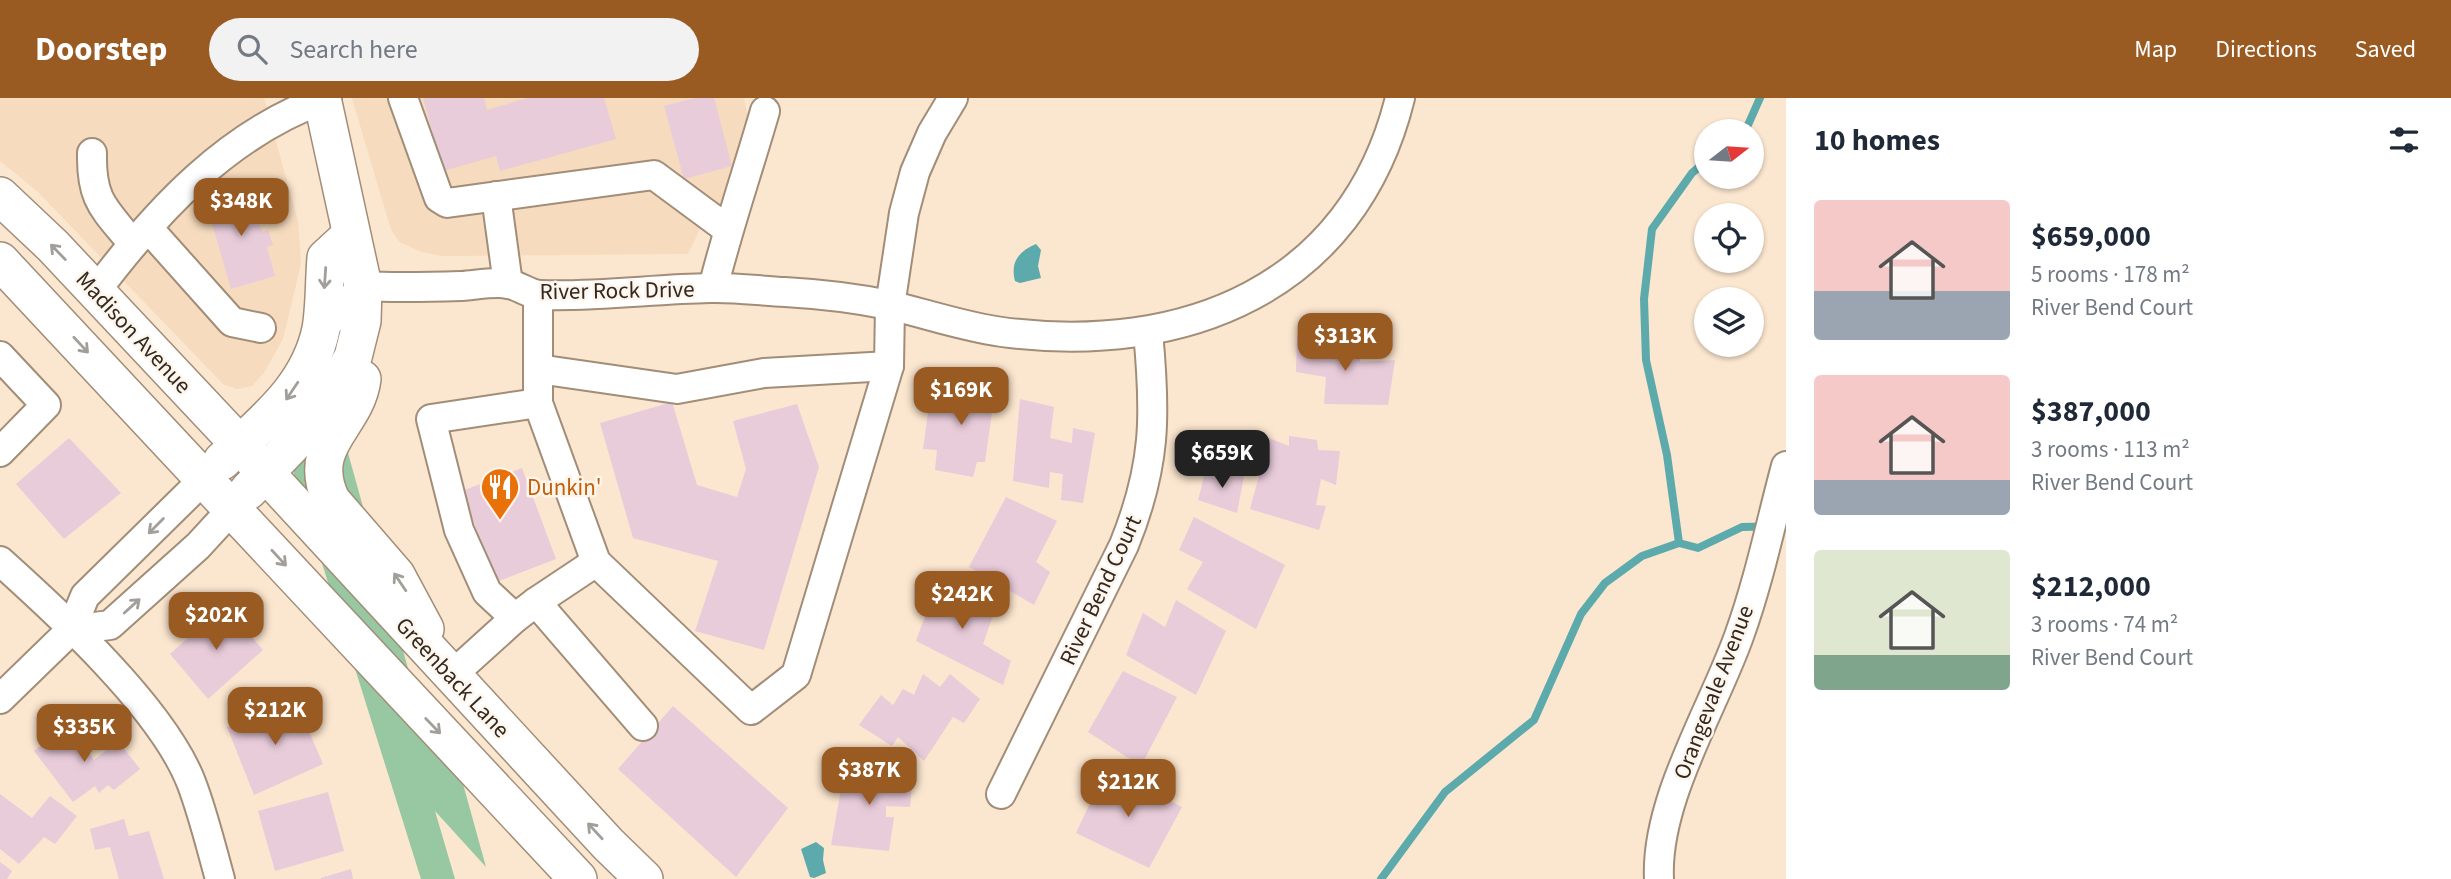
<!DOCTYPE html>
<html lang="en">
<head>
<meta charset="utf-8">
<style>
  body { margin:0; font-family:"Source Sans 3",sans-serif; background:#f2f2f3; color:#1f2937; height:100vh; display:flex; flex-direction:column; font-size:26px; white-space:nowrap }
  * { box-sizing:border-box; margin:0 }
  p { font-size:23px; color:#747a83 }
  .icon { flex:none; width:38px; height:38px; fill:none; stroke:currentColor; stroke-width:2; stroke-linecap:round; stroke-linejoin:round }
  .map { position:relative; flex:1; overflow:hidden }
  .drawer { display:flex; flex-direction:column; background:#fff; width:665px }
  .drawer>* { flex:none }
  .needle { width:46px; rotate:73deg }
  .buttons { position:absolute; left:1694px; top:21px; display:grid; gap:14px }
  .buttons a { display:grid; place-items:center; width:70px; height:70px; border-radius:50%; background:#fff; box-shadow:0 2px 5px #0004; font-size:35px }
  .price { position:absolute; translate:-50% -60px; padding:0 16px; border-radius:14px; background:#9a5b23; color:#fff; font-size:23px; line-height:46px; filter:drop-shadow(0 2px 4px #0008) }
  .price::after { content:''; position:absolute; left:50%; top:42px; width:21px; height:16px; margin-left:-10px; background:inherit; clip-path:polygon(0 0,100% 0,50% 100%) }
  .price.on { background:#222; color:#fff }
  ul { padding:0; list-style:none }
  li { display:flex; align-items:center; gap:21px; height:175px; padding:0 28px }
  li span { display:grid; place-items:center; flex:none; width:196px; height:140px; border-radius:7px; color:#555 }
  li>.icon { margin-inline-start:auto }
  span .icon { width:84px; height:84px; fill:#fffc; stroke-width:1 }
  li b { font-size:30px }
  h2 { display:flex; justify-content:space-between; align-items:center; height:84px; padding:0 28px; font-size:30px }
  header { display:flex; align-items:center; gap:42px; box-sizing:border-box; height:98px; padding:0 35px; background:#9a5b23; color:#fff }
  header strong { font-size:33px }
  nav { display:flex; gap:38px; margin-inline-start:auto; font-size:24px }
  .search { width:490px; height:63px; background:#f2f2f3; display:flex; align-items:center; gap:18px; box-sizing:border-box; padding:0 24px; border-radius:38px; color:#747a83; font-size:26px }
  main { display:flex; flex:1; min-height:0 }
  .map>svg:first-child { display:block }
  .built { fill:#f6dbbe }
  .green { fill:#97c8a2 }
  .water { fill:#5caaac }
  .lines { fill:none; stroke-linecap:round; stroke-linejoin:round }
  .stream { stroke:#5caaac; stroke-width:8 }
  .building { fill:#e9ccda }
  .minor-casing { stroke:#a18d78; stroke-width:32 }
  .major-casing { stroke:#a18d78; stroke-width:40 }
  .minor { stroke:#fff; stroke-width:28 }
  .major { stroke:#fff; stroke-width:37 }
  .oneway { stroke:#a29f9b }
  .labels { text-anchor:middle; stroke-width:5; stroke-linejoin:round; paint-order:stroke }
  .street-label { font-size:23px; fill:#312921; stroke:#fef5ec }
  .food-label { font-size:23px; fill:#c56008; stroke:#fef5ec; text-anchor:start }
</style>
</head>
<body>
<header>
<strong>Doorstep</strong>
<div class="search"><svg class="icon" aria-label="search" viewBox="0 0 24 24"><circle cx="10" cy="10" r="6"/><path d="M15 15l6 6"/></svg>Search here</div>
<nav><a>Map</a><a>Directions</a><a>Saved</a></nav>
</header>
<main>
<div class="map">
<svg width="1786" height="781" viewBox="0 0 1786 781">
  <rect width="100%" height="100%" fill="#fbe6cf"/>
  <g class="built">
    <polygon points="0,0 264,0 298,123 301,166 283,241 264,275 252,288 237,291 223,286 37,93 0,63"/>
    <polygon points="352,0 744,0 751,34 733,94 699,133 688,156 443,158 422,154 399,144 390,129"/>
  </g>
  <polygon class="green" points="326,276 411,581 444,617 486,769 435,713 455,781 421,781 268,293"/>
  <g class="water">
    <path d="M1036,146l5,6 -3,16 3,12 -21,5 -5,-2c-5,-19 4,-30 21,-37z"/>
    <polygon points="816,744 824,750 823,762 826,775 814,780 810,779 801,751"/>
  </g>
  <g class="lines">
    <g class="stream">
      <polyline points="1740,33 1748,27 1760,0"/>
      <polyline points="1679,445 1667,357 1646,262 1644,201 1652,131 1692,75 1706,63"/>
      <polyline points="1381,781 1445,694 1534,622 1581,516 1605,485 1642,458 1679,445 1698,450 1742,429 1786,428"/>
    </g>
  </g>
  <g class="building">
    <polygon points="423,0 484,0 487,12 528,0 604,0 616,41 500,73 496,58 443,73"/>
    <polygon points="694,0 714,0 732,68 684,81 664,8"/>
    <polygon points="249,89 262,134 268,132 273,147 267,149 275,178 231,191 205,101"/>
    <polygon points="1297,238 1360,249 1360,264 1395,262 1388,307 1324,306 1326,279 1296,274"/>
    <polygon points="963,277 996,286 985,364 977,364 973,379 935,372 937,352 923,351 930,300 958,303"/>
    <polygon points="1020,301 1054,309 1050,340 1072,345 1073,330 1095,335 1083,405 1061,402 1063,376 1050,374 1049,390 1013,383"/>
    <polygon points="672,304 697,387 737,399 746,371 733,323 797,306 819,369 764,552 695,533 718,463 633,440 600,325"/>
    <polygon points="1289,338 1317,342 1318,352 1340,353 1336,387 1321,381 1316,407 1326,408 1319,432 1250,411 1269,340 1289,348"/>
    <polygon points="69,340 121,395 64,441 16,386"/>
    <polygon points="522,370 556,461 496,484 462,393"/>
    <polygon points="1206,371 1244,378 1237,415 1198,402"/>
    <polygon points="1006,399 1057,423 1036,464 1050,474 1034,507 969,469"/>
    <polygon points="1194,419 1285,467 1256,531 1187,491 1203,464 1179,452"/>
    <polygon points="939,480 996,509 983,546 1011,563 1003,587 916,543"/>
    <polygon points="1176,502 1226,533 1196,597 1126,557 1143,515 1165,529"/>
    <polygon points="225,507 263,552 208,601 170,556"/>
    <polygon points="1123,573 1177,599 1141,668 1088,634"/>
    <polygon points="923,576 940,589 950,576 980,601 964,625 953,619 924,663 898,639 892,648 859,627 881,597 893,607 903,591 914,597"/>
    <polygon points="296,603 323,666 254,697 227,629"/>
    <polygon points="673,608 788,710 736,779 618,671"/>
    <polygon points="69,626 94,662 118,643 140,671 114,692 108,687 99,695 95,688 73,704 34,653"/>
    <polygon points="845,669 891,671 892,679 913,677 910,709 886,708 886,719 894,719 889,753 831,747"/>
    <polygon points="1106,671 1182,709 1149,770 1076,735"/>
    <polygon points="328,694 344,753 275,773 258,713"/>
    <polygon points="0,696 32,720 50,698 77,718 55,746 44,739 19,766 0,751"/>
    <polygon points="124,721 129,738 149,733 164,781 119,781 110,749 95,752 90,731"/>
    <polygon points="0,764 12,773 7,781 0,781"/>
    <polygon points="351,771 353,781 321,781 321,780"/>
  </g>
  <g class="lines">
    <g class="minor-casing">
      <g id="minor">
        <polyline points="403,0 439,100 447,105 654,77 727,131"/>
        <path d="M92,55c-1,48 12,55 41,91"/>
        <polyline points="496,98 508,186"/>
        <polyline points="148,130 232,224 261,230"/>
        <path d="M713,190c15,-60 35,-118 52,-177"/>
        <path d="M96,193c61,-81 133,-159 231,-193"/>
        <polyline points="538,197 538,305 596,464 751,612 796,577 889,268 890,208 904,115 915,74 932,35 953,0"/>
        <path d="M321,232l42,-44c34,2 66,1 99,0 15,-1 33,-5 47,-2 11,2 21,11 32,11 56,2 113,-6 169,-7 25,-1 50,3 75,4 35,2 70,6 104,13 38,9 75,22 113,27 182,24 351,-43 398,-234"/>
        <polyline points="0,258 46,307 0,354"/>
        <polyline points="538,271 677,291 764,275 889,268"/>
        <path d="M0,463c59,53 162,147 191,221 12,31 20,65 29,97"/>
        <polyline points="536,504 596,464"/>
        <polyline points="515,520 536,504 643,628"/>
        <polyline points="71,532 110,527 198,448 233,410"/>
        <polyline points="451,578 515,520 487,494 459,432 431,321 538,305"/>
        <polyline points="0,601 71,532 85,498 205,380"/>
        <path d="M1001,696l123,-249c32,-79 32,-129 24,-213"/>
        <path d="M1659,781c-4,-78 54,-170 80,-243 20,-55 32,-114 47,-170"/>
      </g>
    </g>
    <g class="major-casing">
      <g id="major">
        <polyline points="0,98 53,148 225,331 608,746 644,781"/>
        <polyline points="0,163 578,781"/>
        <path d="M362,281c-6,47 -57,65 -31,121l65,75 29,54"/>
        <path d="M222,363c41,-39 87,-73 99,-132 4,-23 3,-48 5,-71l24,-22"/>
        <polyline points="248,393 291,348 335,291 353,259 362,223 363,188 322,0"/>
      </g>
    </g>
    <use href="#minor" class="minor"/>
    <use href="#major" class="major"/>
  </g>
  <defs><path id="oneway-shaft" d="M-6 0H5M1.5-3L5.5 0L1.5 3" fill="none" stroke-width="1.6" stroke-linecap="round" stroke-linejoin="round" transform="scale(1.75)"/></defs>
  <g class="oneway">
    <use href="#oneway-shaft" transform="translate(58 154) rotate(-134)"/>
    <use href="#oneway-shaft" transform="translate(325 180) rotate(94)"/>
    <use href="#oneway-shaft" transform="translate(81 247) rotate(47)"/>
    <use href="#oneway-shaft" transform="translate(292 293) rotate(124)"/>
    <use href="#oneway-shaft" transform="translate(156 428) rotate(135)"/>
    <use href="#oneway-shaft" transform="translate(279 460) rotate(47)"/>
    <use href="#oneway-shaft" transform="translate(400 484) rotate(-124)"/>
    <use href="#oneway-shaft" transform="translate(132 508) rotate(-42)"/>
    <use href="#oneway-shaft" transform="translate(433 628) rotate(46)"/>
    <use href="#oneway-shaft" transform="translate(595 733) rotate(-133)"/>
  </g>
  <defs>
    <g id="restaurant-pin" transform="scale(2.0125)"><path d="M0 17L-7.5 6A9.5 9.5 0 1 1 7.5 6Z" fill="#e8710a" stroke="#fef5ec"/><path d="M-5-6h1v4h1v-4h1v4h1v-4h1v5L-1.5 .5V6h-2V.5L-5-1ZM5-6V6H3V1.5H1.5Q1.5-4 5-6Z" fill="#fff"/></g>
  </defs>
  <g fill-rule="evenodd">
    <use href="#restaurant-pin" x="500" y="389"/>
  </g>
  <g class="labels">
    <g class="street-label">
      <text transform="translate(617 192) rotate(-1)" y="8">River Rock Drive</text>
      <text transform="translate(134 234) rotate(47)" y="8">Madison Avenue</text>
      <text transform="translate(1100 492) rotate(-65)" y="8">River Bend Court</text>
      <text transform="translate(453 579) rotate(47)" y="8">Greenback Lane</text>
      <text transform="translate(1713 594) rotate(-69)" y="8">Orangevale Avenue</text>
    </g>
    <g class="food-label">
      <text x="527" y="397">Dunkin'</text>
    </g>
  </g>
</svg>
<div class="buttons">
<a><svg class="needle" viewBox="-14 -14 28 28"><path d="M0-13l5 13h-10z" fill="#e53935"/><path d="M0 13l5-13h-10z" fill="#747a83"/></svg></a>
<a><svg class="icon" aria-label="locate" viewBox="0 0 24 24"><circle cx="12" cy="12" r="6"/><path d="M12 2v4M12 18v4M2 12h4M18 12h4"/></svg></a>
<a><svg class="icon" aria-label="layers" viewBox="0 0 24 24"><path d="M12 4l9 5-9 5-9-5zM3 14l9 5 9-5"/></svg></a>
</div>
<b class="price" style="left:241px;top:140px">$348K</b>
<b class="price" style="left:1345px;top:275px">$313K</b>
<b class="price" style="left:961px;top:329px">$169K</b>
<b class="price on" style="left:1222px;top:392px">$659K</b>
<b class="price" style="left:962px;top:533px">$242K</b>
<b class="price" style="left:216px;top:554px">$202K</b>
<b class="price" style="left:275px;top:649px">$212K</b>
<b class="price" style="left:84px;top:666px">$335K</b>
<b class="price" style="left:869px;top:709px">$387K</b>
<b class="price" style="left:1128px;top:721px">$212K</b>
</div>
<section class="drawer">
<h2>10 homes<svg class="icon" aria-label="filters" viewBox="0 0 24 24"><path d="M4 7h16M4 17h16"/><circle cx="9" cy="7" r="2"/><circle cx="15" cy="17" r="2"/></svg></h2>
<ul>
<li><span style="background:linear-gradient(#f6c9c9 65%,#9aa5b1 0)"><svg class="icon" aria-label="home" viewBox="0 0 24 24"><path d="M3 11l9-7 9 7M6 9v11h12V9"/></svg></span><div><b>$659,000</b><p>5 rooms · 178 m²</p><p>River Bend Court</p></div></li>
<li><span style="background:linear-gradient(#f6c9c9 75%,#9aa5b1 0)"><svg class="icon" aria-label="home" viewBox="0 0 24 24"><path d="M3 11l9-7 9 7M6 9v11h12V9"/></svg></span><div><b>$387,000</b><p>3 rooms · 113 m²</p><p>River Bend Court</p></div></li>
<li><span style="background:linear-gradient(#dfe7d0 75%,#7fa58c 0)"><svg class="icon" aria-label="home" viewBox="0 0 24 24"><path d="M3 11l9-7 9 7M6 9v11h12V9"/></svg></span><div><b>$212,000</b><p>3 rooms · 74 m²</p><p>River Bend Court</p></div></li>
</ul>
</section>
</main>
</body>
</html>
